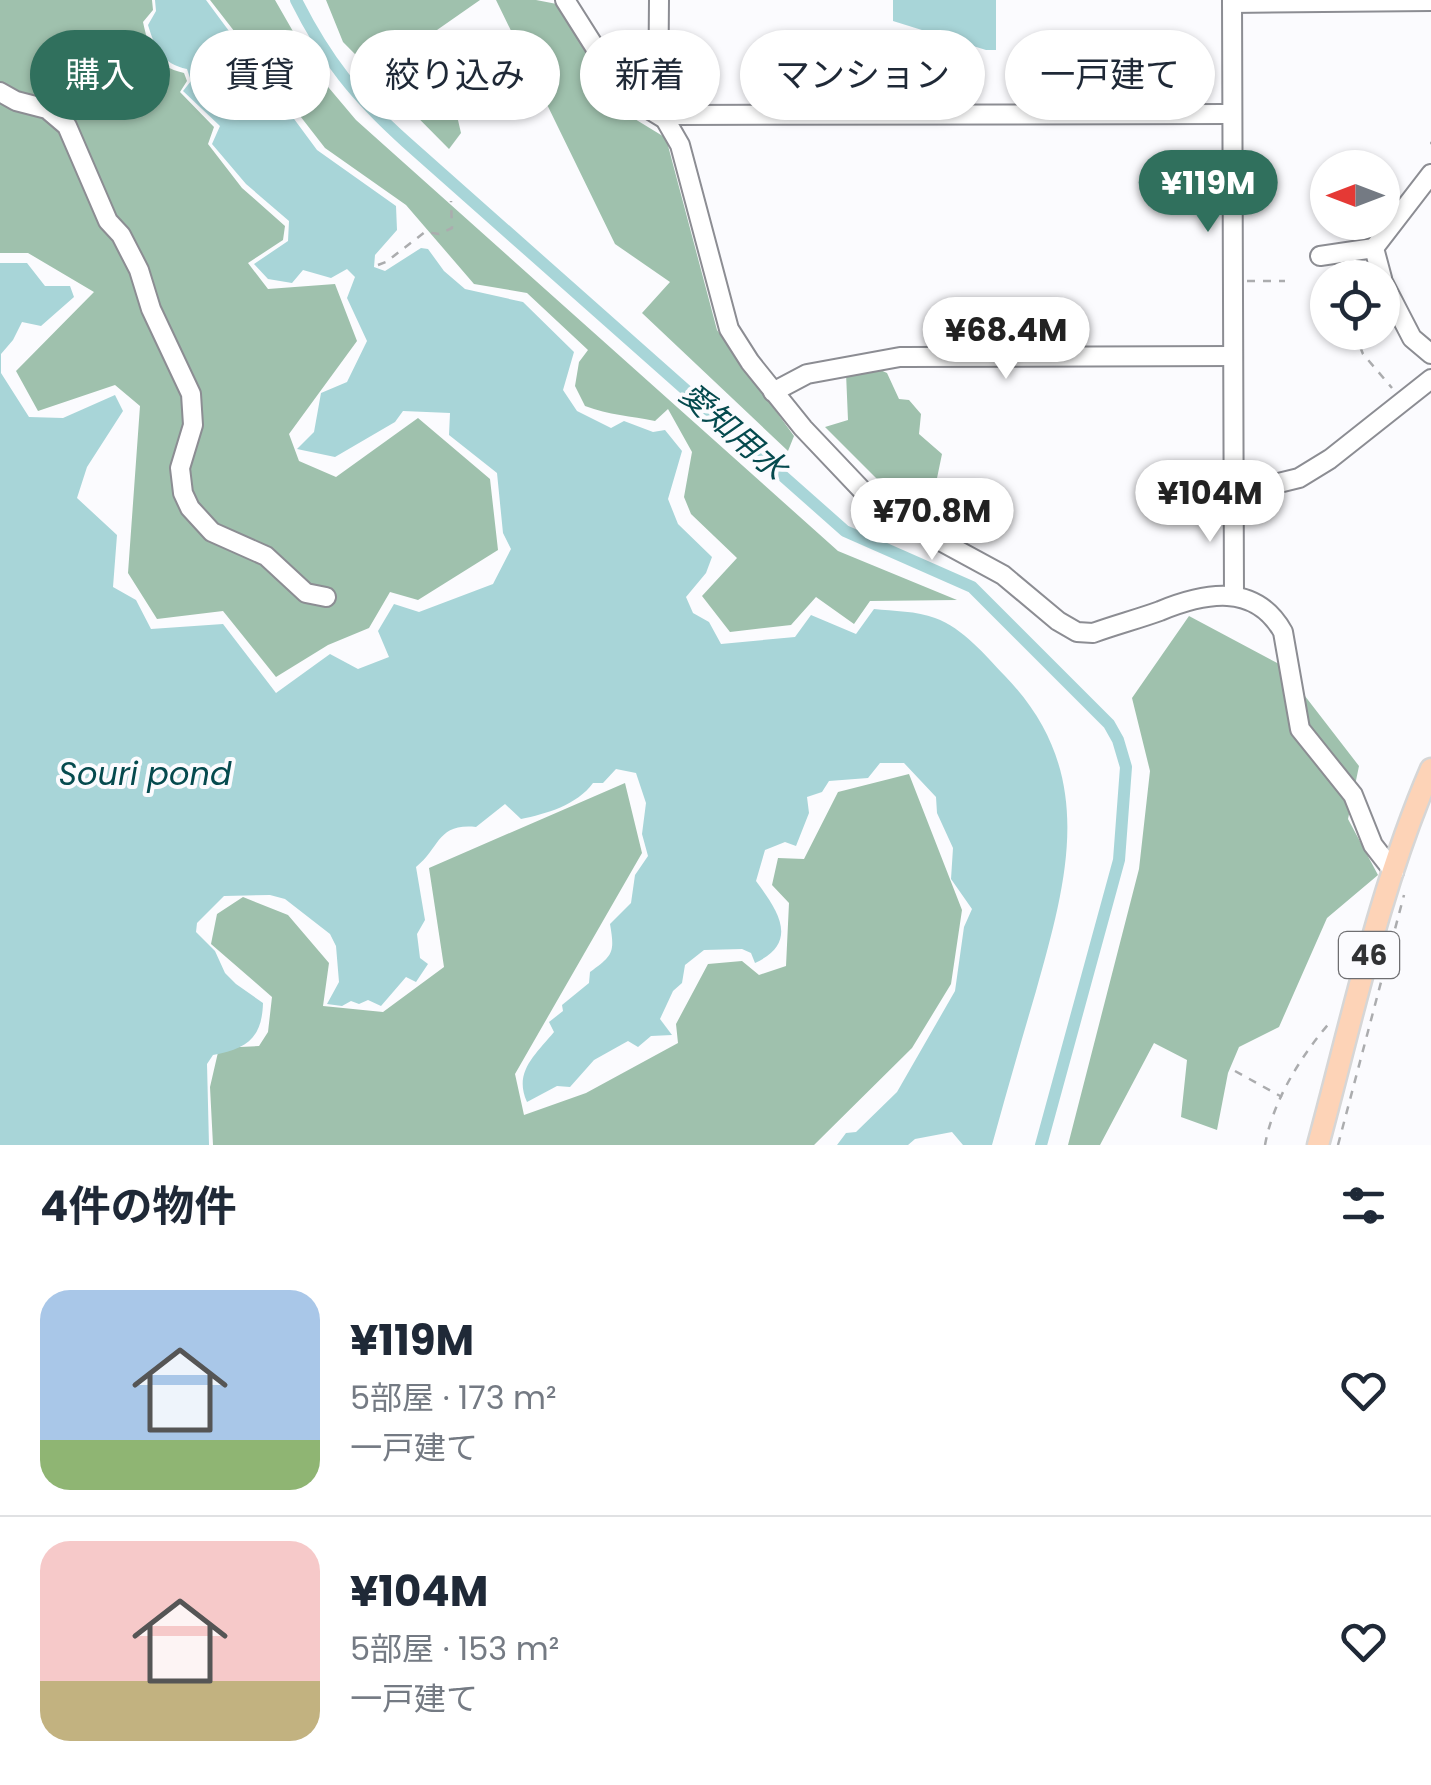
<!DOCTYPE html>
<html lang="ja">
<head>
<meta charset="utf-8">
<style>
  body { margin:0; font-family:Poppins,"Noto Sans JP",sans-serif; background:#f6f6f7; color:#1f2937; height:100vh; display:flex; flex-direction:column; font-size:38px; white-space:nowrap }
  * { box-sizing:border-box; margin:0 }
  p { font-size:32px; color:#747a83 }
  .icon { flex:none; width:55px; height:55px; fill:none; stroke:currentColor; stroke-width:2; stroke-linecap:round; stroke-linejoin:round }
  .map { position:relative; height:1145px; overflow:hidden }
  .details { display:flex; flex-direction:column; background:#fff; flex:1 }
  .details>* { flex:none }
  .banner { position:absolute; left:30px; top:30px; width:1372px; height:90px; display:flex; gap:20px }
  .needle { width:65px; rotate:270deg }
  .buttons { position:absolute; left:1310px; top:150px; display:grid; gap:20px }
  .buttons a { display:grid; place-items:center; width:90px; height:90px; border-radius:50%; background:#fff; box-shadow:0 2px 8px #0004; font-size:50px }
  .price { position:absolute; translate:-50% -85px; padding:0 22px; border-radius:35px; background:#fff; color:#222; font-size:32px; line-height:65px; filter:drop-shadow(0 2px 5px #0008) }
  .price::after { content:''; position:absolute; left:50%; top:60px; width:30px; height:22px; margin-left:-15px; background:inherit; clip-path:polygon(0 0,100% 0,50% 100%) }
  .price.selected { background:#30705d; color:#fff }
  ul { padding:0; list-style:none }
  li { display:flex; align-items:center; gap:30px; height:250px; padding:0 40px }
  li+li { border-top:2px solid #e0e1e3 }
  li span { display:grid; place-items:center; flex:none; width:280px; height:200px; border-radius:30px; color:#555 }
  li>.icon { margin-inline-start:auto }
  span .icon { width:120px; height:120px; fill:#fffc; stroke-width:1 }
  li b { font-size:42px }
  h2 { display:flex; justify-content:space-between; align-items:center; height:120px; padding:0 40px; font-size:42px }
  .chip { padding:0 35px; border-radius:45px; background:#fff; box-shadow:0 2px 8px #0004; font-size:35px; line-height:90px }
  .chip.selected { background:#30705d; color:#fff }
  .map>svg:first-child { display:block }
  .forest { fill:#9fc1ad }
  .water { fill:#a8d5d8 }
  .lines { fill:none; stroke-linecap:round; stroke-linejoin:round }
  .canal { stroke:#a8d5d8; stroke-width:12 }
  .minor-casing { stroke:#8c8d93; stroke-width:22 }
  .major-casing { stroke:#d6d6d6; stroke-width:25 }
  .path { stroke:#abacae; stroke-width:2.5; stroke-dasharray:8 8; stroke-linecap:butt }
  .minor { stroke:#fff; stroke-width:18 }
  .major { stroke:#fdd3b7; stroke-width:20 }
  .labels { text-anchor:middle; stroke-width:8; stroke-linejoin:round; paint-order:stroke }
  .shield { fill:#fbfbfe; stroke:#6e6e71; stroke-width:2.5 }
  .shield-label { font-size:28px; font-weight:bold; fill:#313234 }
  .water-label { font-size:32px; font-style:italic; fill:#054a4e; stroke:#fbfbfe }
</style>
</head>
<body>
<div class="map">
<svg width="1431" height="1145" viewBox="0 0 1431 1145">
  <rect width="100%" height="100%" fill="#fbfbfe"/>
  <g class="forest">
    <path d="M0,0h152l1,10 -10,12c6,27 11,44 41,51l3,8 -7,11 34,35 -6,17 34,44 43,38 -2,14 -35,23 20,26 67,-5 22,57 -68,93 10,27 37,16 82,-59 72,61 8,71 -80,50 -28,-8 -21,36 -41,17 -52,32 -53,-66 -66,8 -29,-46 12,-167 -25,-21 -77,26 -22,-40 78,-79 -66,-39h-28z"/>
    <path d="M210,0h65l43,75 38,45 482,431 119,49 -87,1 -16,23 -38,-27 -25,28 -61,7 -28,-36 35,-38 -46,-44 -7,-17 8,-45 -24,-43 -13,12c-24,-5 -46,-6 -70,-15l-10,-20 4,-24 9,-12 -61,-57 -53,-9 -68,-79 -81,-57z"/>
    <polygon points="326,0 480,0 437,30 461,133 449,149 343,42"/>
    <polygon points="496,0 536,0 562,5 625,113 666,138 717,330 794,436 788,451 642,313 670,282 615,244"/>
    <polygon points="876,368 887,373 899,399 909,400 921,414 919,434 942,454 930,512 887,489 825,427 848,420 846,373"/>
    <polygon points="1189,616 1281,665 1359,766 1348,819 1378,875 1327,918 1279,1027 1239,1047 1228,1073 1217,1130 1181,1117 1187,1060 1154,1043 1100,1145 1068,1145 1139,869 1150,771 1132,698"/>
    <polygon points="909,774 962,910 951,984 912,1048 814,1145 213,1145 210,1087 219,1048 259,1046 268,1032 272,997 211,944 217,914 243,897 288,915 329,963 323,1006 383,1012 444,967 429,868 625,783 642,853 515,1074 524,1115 586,1093 678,1043 676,1024 708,964 742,961 759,975 786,966 789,903 772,885 778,858 804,859 838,792"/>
  </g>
  <g class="water">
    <path d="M155,0h51l111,150 79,56 1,24 -22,25 -1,12 11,4 36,-23 7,1 16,22 21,18 58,13 51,50 -11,38 14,21 34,17 13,-7 29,11 12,-2 17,21 -14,48 10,25 34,33 -6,16 -20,24 7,16 16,9 12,22 74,-7 16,-22 45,19 18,-25c19,2 43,2 61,9 28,10 50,37 70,58 93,96 63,201 31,315 -15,51 -30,103 -44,154h-29l-11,-13 -37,7 -7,6h-71l9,-12 10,-1 41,-40 58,-101 9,-64 8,-18 -21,-30 2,-31 -16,-35 -1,-16 -32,-34h-24l-12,15 -39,3 -7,11 -15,5 2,16 -13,33 -11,-4 -20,8 -9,31c22,30 44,61 -1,82l-4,-10 -9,-4 -38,1 -19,15 -3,18 -9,8 -13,28 12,16 -21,1 -13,11 -10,-6 -34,19 -24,27 -13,-1 -30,16c-14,-30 9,-48 27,-70l-5,-10 14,-11 -1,-6 27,-22 1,-11c23,-17 25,-19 20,-48l21,-21 4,-28 13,-19 -6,-22 4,-31 -10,-30 -20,-4 -13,14h-10c-16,22 -47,31 -72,36l-16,-15 -29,23c-39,-4 -36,21 -60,40l9,53 -8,14 3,24 8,6 -12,18 -10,-5 -25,29 -13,-6 -9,4 -8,-3 -9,5 -15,-2 12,-22 -3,-36 -6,-12 -45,-35 -15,-4 -46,1 -27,27 -1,9 19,19 10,22 11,11 27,19c-1,37 -18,46 -50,52l-6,9 2,81h-209v-882h27l18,23h25l4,11 -33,29 -19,-4 -9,18 -12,14v19l28,44 34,1 52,-23 8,16 -36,56 -10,31 40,37 -4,52 23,13 15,29 72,-5 53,69 54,-39 28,15 31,-12 -11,-26 16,-27 25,8 74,-28 18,-35 -8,-16 -6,-60 -48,-38 1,-22 -47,-2 -8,11 -60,35 -38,-8 17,-17 7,-39 26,-11 20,-41 -20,-43 8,-21 -8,-8 -16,9 -28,-8 -11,13 -24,-4 -14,-15 34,-23 1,-20 -43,-37 -34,-40 8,-18 -37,-35 8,-10 -4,-12c-25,-5 -32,-21 -39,-44l8,-14z"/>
    <polygon points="893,0 996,0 996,50 986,50 893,21"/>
  </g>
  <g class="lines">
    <path class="canal" d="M296,0c30,60 60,97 110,142l439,389 127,56 137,137 9,16 8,27 -7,93 -78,285"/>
    <g class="minor-casing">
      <g id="minor">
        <path d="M565,0l55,87 14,13 31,19 15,26 49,184 21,33 53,66 75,79 125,68 55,46 19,11 16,1c22,-8 45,-14 67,-22 44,-18 95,-29 123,21l17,97 53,66 20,50 21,27"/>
        <polyline points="1232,0 1234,595"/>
        <polyline points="1232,3 1431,1"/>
        <polyline points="0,92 16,101 47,109 67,126 108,221 121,235 139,270 151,309 191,394 193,425 180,468 183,493 190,508 212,532 266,556 306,593 326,597"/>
        <polyline points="658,114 659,0"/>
        <polyline points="665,119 673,115 1231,114"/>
        <polyline points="1320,256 1374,248"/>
        <polyline points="1382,278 1374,248 1431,174"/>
        <polyline points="1382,280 1412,338 1431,354"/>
        <polyline points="773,392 807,374 900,357 1233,356"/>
        <polyline points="1234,494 1299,478 1330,459 1431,379"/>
      </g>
    </g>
    <g class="major-casing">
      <path id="major" d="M1318,1145c34,-125 61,-256 113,-376"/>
    </g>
    <g class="path">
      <polyline points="1430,143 1431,143"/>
      <polyline points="378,265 386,262 425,232 439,234 452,228 451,201"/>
      <polyline points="1247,281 1285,281"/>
      <polyline points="1354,332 1363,354 1392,388"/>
      <polyline points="1235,1071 1282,1097"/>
      <path d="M1265,1145c8,-45 37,-91 67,-125"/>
      <polyline points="1338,1145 1404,895"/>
    </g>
    <use href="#minor" class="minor"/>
    <use href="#major" class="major"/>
  </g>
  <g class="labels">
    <rect class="shield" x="1339" y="932" width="60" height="46" rx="8"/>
    <g class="shield-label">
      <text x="1369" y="965">46</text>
    </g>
    <g class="water-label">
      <text transform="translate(733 431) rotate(41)" y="11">愛知用水</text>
      <text x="145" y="785">Souri pond</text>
    </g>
  </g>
</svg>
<div class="buttons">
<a><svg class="needle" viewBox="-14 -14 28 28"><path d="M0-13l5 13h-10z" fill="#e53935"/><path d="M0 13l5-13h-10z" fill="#747a83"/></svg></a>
<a><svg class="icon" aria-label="locate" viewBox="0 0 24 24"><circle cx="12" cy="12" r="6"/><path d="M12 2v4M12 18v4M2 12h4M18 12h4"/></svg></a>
</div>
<b class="price selected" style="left:1208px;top:235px">¥119M</b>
<b class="price" style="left:1006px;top:382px">¥68.4M</b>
<b class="price" style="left:1210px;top:545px">¥104M</b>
<b class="price" style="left:932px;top:563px">¥70.8M</b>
<div class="banner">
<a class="chip selected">購入</a>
<a class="chip">賃貸</a>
<a class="chip">絞り込み</a>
<a class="chip">新着</a>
<a class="chip">マンション</a>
<a class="chip">一戸建て</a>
</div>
</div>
<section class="details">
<h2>4件の物件<svg class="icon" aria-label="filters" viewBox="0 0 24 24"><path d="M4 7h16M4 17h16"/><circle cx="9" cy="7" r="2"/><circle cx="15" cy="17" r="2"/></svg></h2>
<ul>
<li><span style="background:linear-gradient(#a9c7e8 75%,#8fb573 0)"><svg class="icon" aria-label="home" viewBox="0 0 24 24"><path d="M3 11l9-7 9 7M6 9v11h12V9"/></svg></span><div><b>¥119M</b><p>5部屋 · 173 m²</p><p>一戸建て</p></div><svg class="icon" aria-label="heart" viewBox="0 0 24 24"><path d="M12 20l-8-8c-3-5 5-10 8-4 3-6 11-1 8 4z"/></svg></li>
<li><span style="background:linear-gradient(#f6c9c9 70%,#c2b280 0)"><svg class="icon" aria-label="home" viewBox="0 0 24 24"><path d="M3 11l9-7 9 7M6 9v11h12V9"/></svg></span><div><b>¥104M</b><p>5部屋 · 153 m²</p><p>一戸建て</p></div><svg class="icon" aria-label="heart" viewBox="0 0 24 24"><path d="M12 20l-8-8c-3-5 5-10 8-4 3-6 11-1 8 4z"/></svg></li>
</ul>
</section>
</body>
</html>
